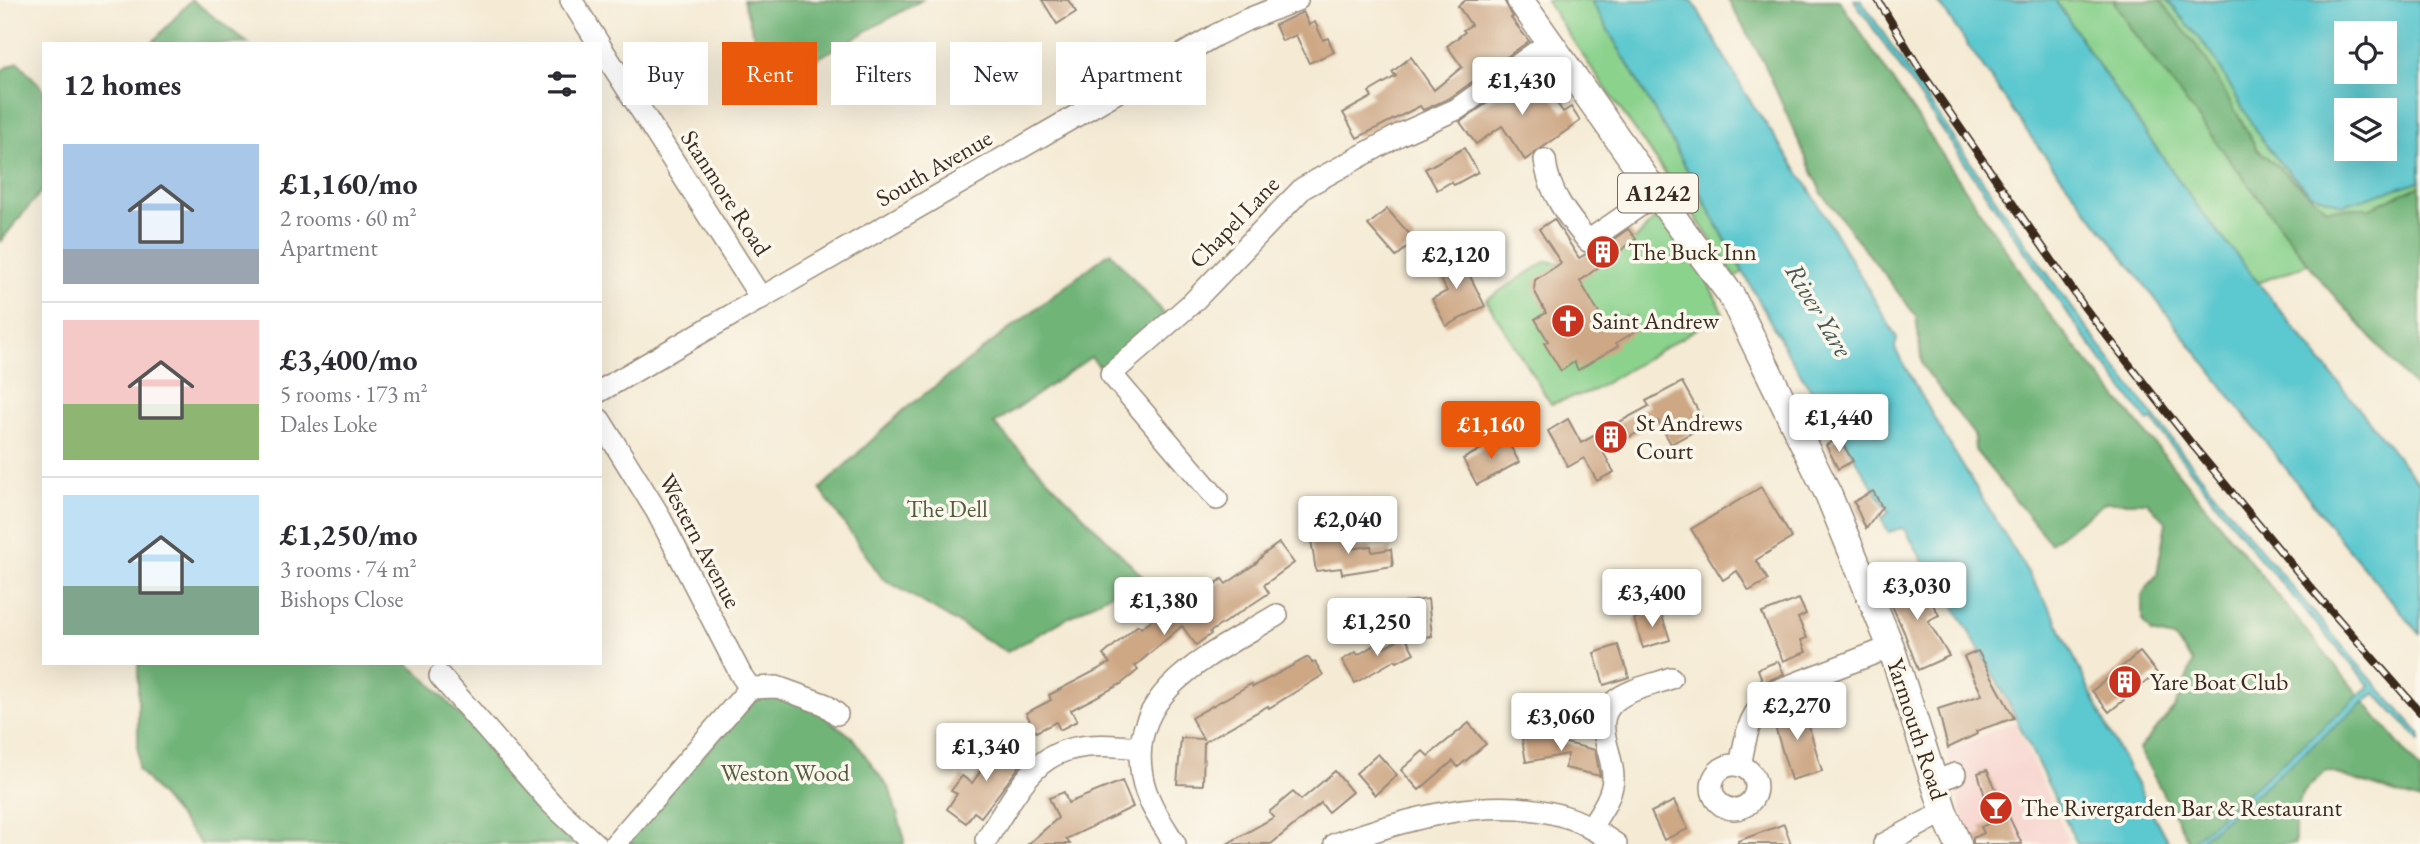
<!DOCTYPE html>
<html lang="en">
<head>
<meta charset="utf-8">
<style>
  body { margin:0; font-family:"EB Garamond",serif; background:#f7f7f7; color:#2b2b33; height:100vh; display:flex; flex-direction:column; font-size:26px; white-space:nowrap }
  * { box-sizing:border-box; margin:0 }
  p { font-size:23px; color:#7c7c81 }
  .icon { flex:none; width:38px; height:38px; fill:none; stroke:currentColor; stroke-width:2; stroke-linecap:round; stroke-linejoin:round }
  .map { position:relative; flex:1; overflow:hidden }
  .panel { position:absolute; left:42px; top:42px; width:560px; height:623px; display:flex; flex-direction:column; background:#fff; border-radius:0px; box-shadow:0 7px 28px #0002 }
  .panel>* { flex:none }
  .guide { position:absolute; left:623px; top:42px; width:665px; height:63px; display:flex; gap:14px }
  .tools { position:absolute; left:2334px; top:21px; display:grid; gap:14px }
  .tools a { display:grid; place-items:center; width:63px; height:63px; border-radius:0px; background:#fff; box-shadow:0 7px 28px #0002; font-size:35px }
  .price { position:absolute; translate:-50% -60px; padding:0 16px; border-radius:7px; background:#fff; color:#222; font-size:23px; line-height:46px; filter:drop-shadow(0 2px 4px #0008) }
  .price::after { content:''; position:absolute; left:50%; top:42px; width:21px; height:16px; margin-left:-10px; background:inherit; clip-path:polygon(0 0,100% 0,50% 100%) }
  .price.current { background:#ea580c; color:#fff }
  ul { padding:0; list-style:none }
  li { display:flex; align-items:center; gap:21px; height:175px; padding:0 21px }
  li+li { border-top:2px solid #e1e1e2 }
  li span { display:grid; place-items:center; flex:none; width:196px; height:140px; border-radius:0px; color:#555 }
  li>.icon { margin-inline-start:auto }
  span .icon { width:84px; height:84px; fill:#fffc; stroke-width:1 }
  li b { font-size:30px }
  h2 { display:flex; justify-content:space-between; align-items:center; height:84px; padding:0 21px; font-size:30px }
  .chip { padding:0 24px; border-radius:0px; background:#fff; box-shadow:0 7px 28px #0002; font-size:24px; line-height:63px }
  .chip.current { background:#ea580c; color:#fff }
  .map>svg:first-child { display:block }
  .built { fill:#f7d0cb }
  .green { fill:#8bd28d; stroke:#637e56; stroke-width:2; fill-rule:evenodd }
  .forest { fill:#70b478; stroke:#566f4b; stroke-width:2 }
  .water { fill:#5bc8cf; stroke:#4b7976; stroke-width:2; fill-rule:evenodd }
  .building { fill:#cea785 }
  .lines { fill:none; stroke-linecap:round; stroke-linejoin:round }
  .minor-casing { stroke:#988a7a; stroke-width:24 }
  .major-casing { stroke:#988a7a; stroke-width:29 }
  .minor { stroke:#fff; stroke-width:21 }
  .major { stroke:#fff; stroke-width:26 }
  .rail-casing { stroke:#3b2a1e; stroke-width:8 }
  .rail { stroke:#fbf7ec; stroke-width:5; stroke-dasharray:16; stroke-linecap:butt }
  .labels { text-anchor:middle; stroke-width:7; stroke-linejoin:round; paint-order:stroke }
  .shield { fill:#fbf7ec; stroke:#75685c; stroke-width:2 }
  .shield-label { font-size:23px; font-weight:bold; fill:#3b2a1e }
  .street-label { font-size:24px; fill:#3b2a1e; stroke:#fbf7ec }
  .poi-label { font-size:24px; fill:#3b2a1e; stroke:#fbf7ec; text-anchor:start }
  .park-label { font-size:24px; fill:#535c3f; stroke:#fbf7ec }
  .water-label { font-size:26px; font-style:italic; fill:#455953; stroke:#fbf7ec }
</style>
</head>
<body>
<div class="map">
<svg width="2420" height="844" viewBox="0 0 2420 844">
  <rect width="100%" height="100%" fill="#fbf7ec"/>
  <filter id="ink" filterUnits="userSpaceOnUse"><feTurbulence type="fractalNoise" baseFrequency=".0143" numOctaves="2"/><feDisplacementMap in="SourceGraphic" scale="14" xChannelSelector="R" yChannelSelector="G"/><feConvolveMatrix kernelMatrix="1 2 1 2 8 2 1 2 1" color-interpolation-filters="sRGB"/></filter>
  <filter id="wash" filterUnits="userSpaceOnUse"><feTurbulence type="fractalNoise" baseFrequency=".00686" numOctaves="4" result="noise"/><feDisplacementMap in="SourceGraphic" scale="28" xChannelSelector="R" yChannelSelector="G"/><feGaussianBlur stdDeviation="1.57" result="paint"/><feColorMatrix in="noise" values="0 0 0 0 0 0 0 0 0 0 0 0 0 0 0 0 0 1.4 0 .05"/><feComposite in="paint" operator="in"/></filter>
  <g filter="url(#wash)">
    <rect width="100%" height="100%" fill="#f5ebd5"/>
    <polygon class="built" points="2014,721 2069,841 2062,844 1970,844 1967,837 1947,752"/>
    <g class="green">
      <path d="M1546,0h45l74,129 78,143 -8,5c-60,-95 -129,-183 -189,-277z"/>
      <path d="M2055,0h365v221l-162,62 -61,-77 -86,-122zM2347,33h38v39h-38zM2347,110h38v39h-38z"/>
      <polygon points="1660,213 1705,276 1723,313 1592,391 1551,404 1486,300 1547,261 1570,265 1636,239"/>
    </g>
    <g class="forest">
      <polygon points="191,0 192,0 249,44 151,44"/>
      <polygon points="743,0 922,0 790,74 762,62"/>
      <path d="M1728,0h111l209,313 372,457v31l-93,-30c-33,24 -32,34 -32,73h-105l-51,-95 36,-42 18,-45 -19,-24 -23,-5 -9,-13v-25l15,-21 9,-52 -19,-20h-41l-56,41 -75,-93 -1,-15 -52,-70 -6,-49 -95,-124 -57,-129z"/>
      <polygon points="2113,0 2160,0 2203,54 2257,149 2327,209 2370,208 2420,186 2420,393 2323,283 2133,32"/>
      <polygon points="18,62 44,90 44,188 0,242 0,71"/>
      <polygon points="1110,252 1166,316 1104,371 1091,357 994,424 1142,576 1007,652 882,578 820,489 904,410"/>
      <polygon points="138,663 407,663 428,681 581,844 201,844 138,769"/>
      <polygon points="764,694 792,696 823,715 852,737 890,790 904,837 904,844 621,844 745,710"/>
    </g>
    <g class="water">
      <polygon points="1591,0 1692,0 1745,93 1807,185 1897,338 1895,349 1945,437 2055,617 2111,736 2169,844 2077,844 2002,690 1948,595 1943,597 1906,531 1901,528 1889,532 1881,519 1889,512 1788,354 1665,129"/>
      <path d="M1854,0h7c81,120 161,242 248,358 98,129 202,255 311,376v7l-45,-48 -179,151h-7l181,-158 -113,-131 -95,-121 -9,-14 -5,2 -80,-107z"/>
      <polygon points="1937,0 2055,0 2111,84 2197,206 2420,485 2420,634 2344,544 2033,140"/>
      <path d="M2167,0h253v181l-77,24 -33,-12 -29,-29 -24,-31 -45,-79zM2385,33v39h-38v-39zM2385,110v39h-38v-39z"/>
    </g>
    <g id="blocks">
      <g class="building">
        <polygon points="1042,0 1068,0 1076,12 1057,24"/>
        <polygon points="1466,0 1504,0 1513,17 1511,18 1529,41 1450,98 1423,110 1420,106 1357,138 1343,113 1372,97 1369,92 1396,76 1392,72 1411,57 1434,90 1462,67 1447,46 1465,32 1463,30 1471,25 1458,6"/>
        <polygon points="1303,12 1309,25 1315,22 1323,40 1328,38 1334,52 1309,63 1296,35 1282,41 1275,25"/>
        <polygon points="1534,70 1563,112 1571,107 1580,121 1525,160 1502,126 1476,144 1460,122"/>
        <polygon points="1464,148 1478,172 1454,185 1451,182 1437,190 1425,169"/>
        <polygon points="1387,209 1415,240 1396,257 1368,225"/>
        <polygon points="1554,219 1579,258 1586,254 1595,252 1628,229 1636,239 1580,281 1608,329 1630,315 1638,330 1616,343 1618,346 1578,370 1574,362 1561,371 1544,343 1548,341 1535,319 1546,313 1534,290 1535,280 1561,263 1539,229"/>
        <polygon points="1458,252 1485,306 1446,326 1432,299 1447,291 1433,265"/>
        <polygon points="1682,382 1706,425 1671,444 1658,421 1603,452 1614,472 1597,481 1584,458 1568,467 1548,431 1568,419 1581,443 1649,406 1646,401"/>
        <polygon points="1505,436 1519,462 1477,485 1463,459"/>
        <polygon points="1839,438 1853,461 1838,469 1826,445"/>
        <polygon points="1761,487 1792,538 1756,560 1768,580 1749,591 1737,571 1723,580 1691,529"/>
        <polygon points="1873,491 1882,507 1866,529 1856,507 1857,506 1853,502"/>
        <polygon points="1348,535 1350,549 1371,546 1372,552 1391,549 1393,566 1342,574 1341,568 1316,571 1311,540"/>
        <polygon points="1279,543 1294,563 1264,585 1269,593 1210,632 1211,634 1196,645 1182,626 1135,666 1138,670 1121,684 1071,710 1077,721 1060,730 1056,722 1036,732 1026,713 1051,700 1049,695 1110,663 1103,655 1138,625 1141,628 1174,603 1189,604 1222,579 1226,584 1255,564 1264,554"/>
        <polygon points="1898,579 1903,589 1918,580 1939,615 1928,621 1949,656 1918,670 1904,632 1884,588"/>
        <polygon points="1428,599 1432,636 1407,639 1404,602"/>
        <polygon points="1799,599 1806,614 1798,618 1807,638 1801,640 1806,652 1783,661 1762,613"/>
        <polygon points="1660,610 1670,640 1643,648 1634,619"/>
        <polygon points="1405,636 1414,653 1397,662 1395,660 1355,683 1342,660 1356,652 1358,655 1379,642 1383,648"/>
        <polygon points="1618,645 1629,677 1604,685 1594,653"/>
        <polygon points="1978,651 2014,718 1976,731 1977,734 1948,748 1938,709 1982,695 1964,657"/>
        <polygon points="2140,652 2157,673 2109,712 2092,691"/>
        <polygon points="1308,657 1312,663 1315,662 1323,675 1269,708 1268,706 1204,742 1203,785 1177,784 1181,738 1203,739 1191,718 1251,684 1253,687"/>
        <polygon points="1778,661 1784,674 1763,683 1758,669"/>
        <polygon points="1802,703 1822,771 1791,780 1771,713"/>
        <polygon points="1469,723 1486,744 1458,767 1453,761 1419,790 1401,770 1423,751 1428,756"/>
        <polygon points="1557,733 1558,741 1595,750 1600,776 1565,768 1568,754 1526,762 1522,739"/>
        <polygon points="1013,744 1028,755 981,817 974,812 966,823 947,809 957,794 951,791 962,776 972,783 996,750"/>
        <polygon points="1378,754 1397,775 1375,795 1356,773"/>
        <polygon points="1987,770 2022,844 1973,844 1973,838 1984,833 1981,827 1990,823 1985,811 1989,810 1978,773"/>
        <polygon points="1335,771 1352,792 1328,812 1321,803 1271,844 1227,844 1274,817 1269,812 1293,792 1301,800"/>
        <polygon points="1122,781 1133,807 1066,839 1070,844 1028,844 1058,818 1049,798 1064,792 1068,803"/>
        <polygon points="1674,801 1688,829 1664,840 1651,812"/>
        <polygon points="1784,824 1791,844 1738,844 1738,841"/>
      </g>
    </g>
  </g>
  <g filter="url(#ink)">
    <use href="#blocks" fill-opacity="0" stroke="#988a7a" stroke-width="2"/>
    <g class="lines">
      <g class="minor-casing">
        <g id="minor">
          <polyline points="571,0 599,44"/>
          <polyline points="600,46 761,298"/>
          <path d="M1545,160c3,32 23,57 43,81l70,-48"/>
          <polyline points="600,391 1216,35 1246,20 1297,0"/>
          <polyline points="600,420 657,512 741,675 750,688"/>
          <polyline points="1217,499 1111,374 1193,302 1303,188 1401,134 1457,109 1550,42"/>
          <polyline points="440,676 551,803 595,844"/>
          <circle cx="1734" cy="787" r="22"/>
          <path d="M1740,766c7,-34 7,-49 33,-74l118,-45"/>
          <polyline points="1934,782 1955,774"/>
          <path d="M1590,828c10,-15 22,-31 23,-49 1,-27 -23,-57 2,-78 14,-12 38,-16 56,-23"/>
          <path d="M986,840c47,-75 57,-104 154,-92"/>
          <polyline points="615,844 750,688 777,687 824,704 837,714"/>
          <path d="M1175,844c-13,-21 -29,-43 -33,-68 -16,-87 73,-123 135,-161"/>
          <path d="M1335,844c70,-25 154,-50 228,-28 19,5 36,17 53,28"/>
          <polyline points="1884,844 1944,812"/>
        </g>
      </g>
      <g class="major-casing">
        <polyline id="major" points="1520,0 1668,210 1731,295 1829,496 1891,647 1944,812 1958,844"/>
      </g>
      <use href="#minor" class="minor"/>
      <use href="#major" class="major"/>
      <g class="rail-casing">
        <polyline id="rail" points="1878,0 1923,74 2085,308 2191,443 2311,588 2420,712"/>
      </g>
      <use href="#rail" class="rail"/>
    </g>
  </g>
  <defs>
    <g id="building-disc" transform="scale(1.75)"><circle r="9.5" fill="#c8321e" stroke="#fbf7ec"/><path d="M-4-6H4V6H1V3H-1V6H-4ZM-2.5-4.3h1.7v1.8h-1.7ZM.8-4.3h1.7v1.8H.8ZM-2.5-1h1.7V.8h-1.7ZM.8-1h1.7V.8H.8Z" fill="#fff"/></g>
    <g id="church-disc" transform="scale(1.75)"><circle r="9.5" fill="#c8321e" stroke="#fbf7ec"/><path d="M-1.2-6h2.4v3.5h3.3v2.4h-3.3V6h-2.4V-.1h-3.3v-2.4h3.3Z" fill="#fff"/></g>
    <g id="bar-disc" transform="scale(1.75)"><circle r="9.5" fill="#c8321e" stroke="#fbf7ec"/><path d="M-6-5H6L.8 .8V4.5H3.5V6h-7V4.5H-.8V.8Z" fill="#fff"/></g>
  </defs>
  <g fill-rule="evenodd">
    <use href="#building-disc" x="1603" y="252"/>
    <use href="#church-disc" x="1568" y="321"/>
    <use href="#building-disc" x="1611" y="437"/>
    <use href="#building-disc" x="2125" y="682"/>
    <use href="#bar-disc" x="1996" y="808"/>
  </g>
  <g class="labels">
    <rect class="shield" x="1618" y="173.5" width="80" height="39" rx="5"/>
    <g class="shield-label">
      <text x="1658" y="201">A1242</text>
    </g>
    <g class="street-label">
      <text transform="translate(934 168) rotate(-30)" y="8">South Avenue</text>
      <text transform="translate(726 193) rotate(57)" y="8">Stanmore Road</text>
      <text transform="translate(1234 222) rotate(-46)" y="8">Chapel Lane</text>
      <text transform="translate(700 541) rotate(62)" y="8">Western Avenue</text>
      <text transform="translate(1917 729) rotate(72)" y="8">Yarmouth Road</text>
    </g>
    <g class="poi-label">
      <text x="1628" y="260">The Buck Inn</text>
      <text x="1592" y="329">Saint Andrew</text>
      <text x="1636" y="431">St Andrews<tspan x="1636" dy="28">Court</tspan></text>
      <text x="2150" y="690">Yare Boat Club</text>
      <text x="2021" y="816">The Rivergarden Bar &amp; Restaurant</text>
    </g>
    <g class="park-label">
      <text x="947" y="517">The Dell</text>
      <text x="785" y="781">Weston Wood</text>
    </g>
    <g class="water-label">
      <text transform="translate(1819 310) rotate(59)" y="9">River Yare</text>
    </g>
  </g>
</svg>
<div class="tools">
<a><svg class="icon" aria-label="locate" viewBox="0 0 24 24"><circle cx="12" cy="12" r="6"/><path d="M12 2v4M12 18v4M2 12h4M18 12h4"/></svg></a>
<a><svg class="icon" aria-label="layers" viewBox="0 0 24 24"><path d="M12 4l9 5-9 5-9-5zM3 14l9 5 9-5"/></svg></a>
</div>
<b class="price" style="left:1522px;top:117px">£1,430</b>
<b class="price" style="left:1456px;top:291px">£2,120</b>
<b class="price" style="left:1839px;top:454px">£1,440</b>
<b class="price current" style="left:1491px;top:461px">£1,160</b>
<b class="price" style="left:1348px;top:556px">£2,040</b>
<b class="price" style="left:1917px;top:622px">£3,030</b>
<b class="price" style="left:1652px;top:629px">£3,400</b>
<b class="price" style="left:1164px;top:637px">£1,380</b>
<b class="price" style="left:1377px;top:658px">£1,250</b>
<b class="price" style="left:1797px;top:742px">£2,270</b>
<b class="price" style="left:1561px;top:753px">£3,060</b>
<b class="price" style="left:986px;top:783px">£1,340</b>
<div class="guide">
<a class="chip">Buy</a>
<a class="chip current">Rent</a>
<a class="chip">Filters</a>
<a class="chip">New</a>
<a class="chip">Apartment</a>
</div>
<section class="panel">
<h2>12 homes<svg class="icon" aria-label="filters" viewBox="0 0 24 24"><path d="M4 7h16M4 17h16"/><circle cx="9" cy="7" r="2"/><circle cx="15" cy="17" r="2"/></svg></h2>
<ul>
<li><span style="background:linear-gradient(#a9c7e8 75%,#9aa5b1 0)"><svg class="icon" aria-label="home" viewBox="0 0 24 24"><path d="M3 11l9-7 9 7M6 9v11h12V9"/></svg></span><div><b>£1,160/mo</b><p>2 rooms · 60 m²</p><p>Apartment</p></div></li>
<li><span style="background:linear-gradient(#f6c9c9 60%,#8fb573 0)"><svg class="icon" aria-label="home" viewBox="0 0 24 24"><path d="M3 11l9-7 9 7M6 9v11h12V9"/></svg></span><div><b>£3,400/mo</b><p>5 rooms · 173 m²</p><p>Dales Loke</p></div></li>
<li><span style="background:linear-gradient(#bfe0f5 65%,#7fa58c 0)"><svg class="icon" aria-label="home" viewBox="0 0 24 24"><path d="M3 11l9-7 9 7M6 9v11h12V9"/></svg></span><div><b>£1,250/mo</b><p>3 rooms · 74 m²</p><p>Bishops Close</p></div></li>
</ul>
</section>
</div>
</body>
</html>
